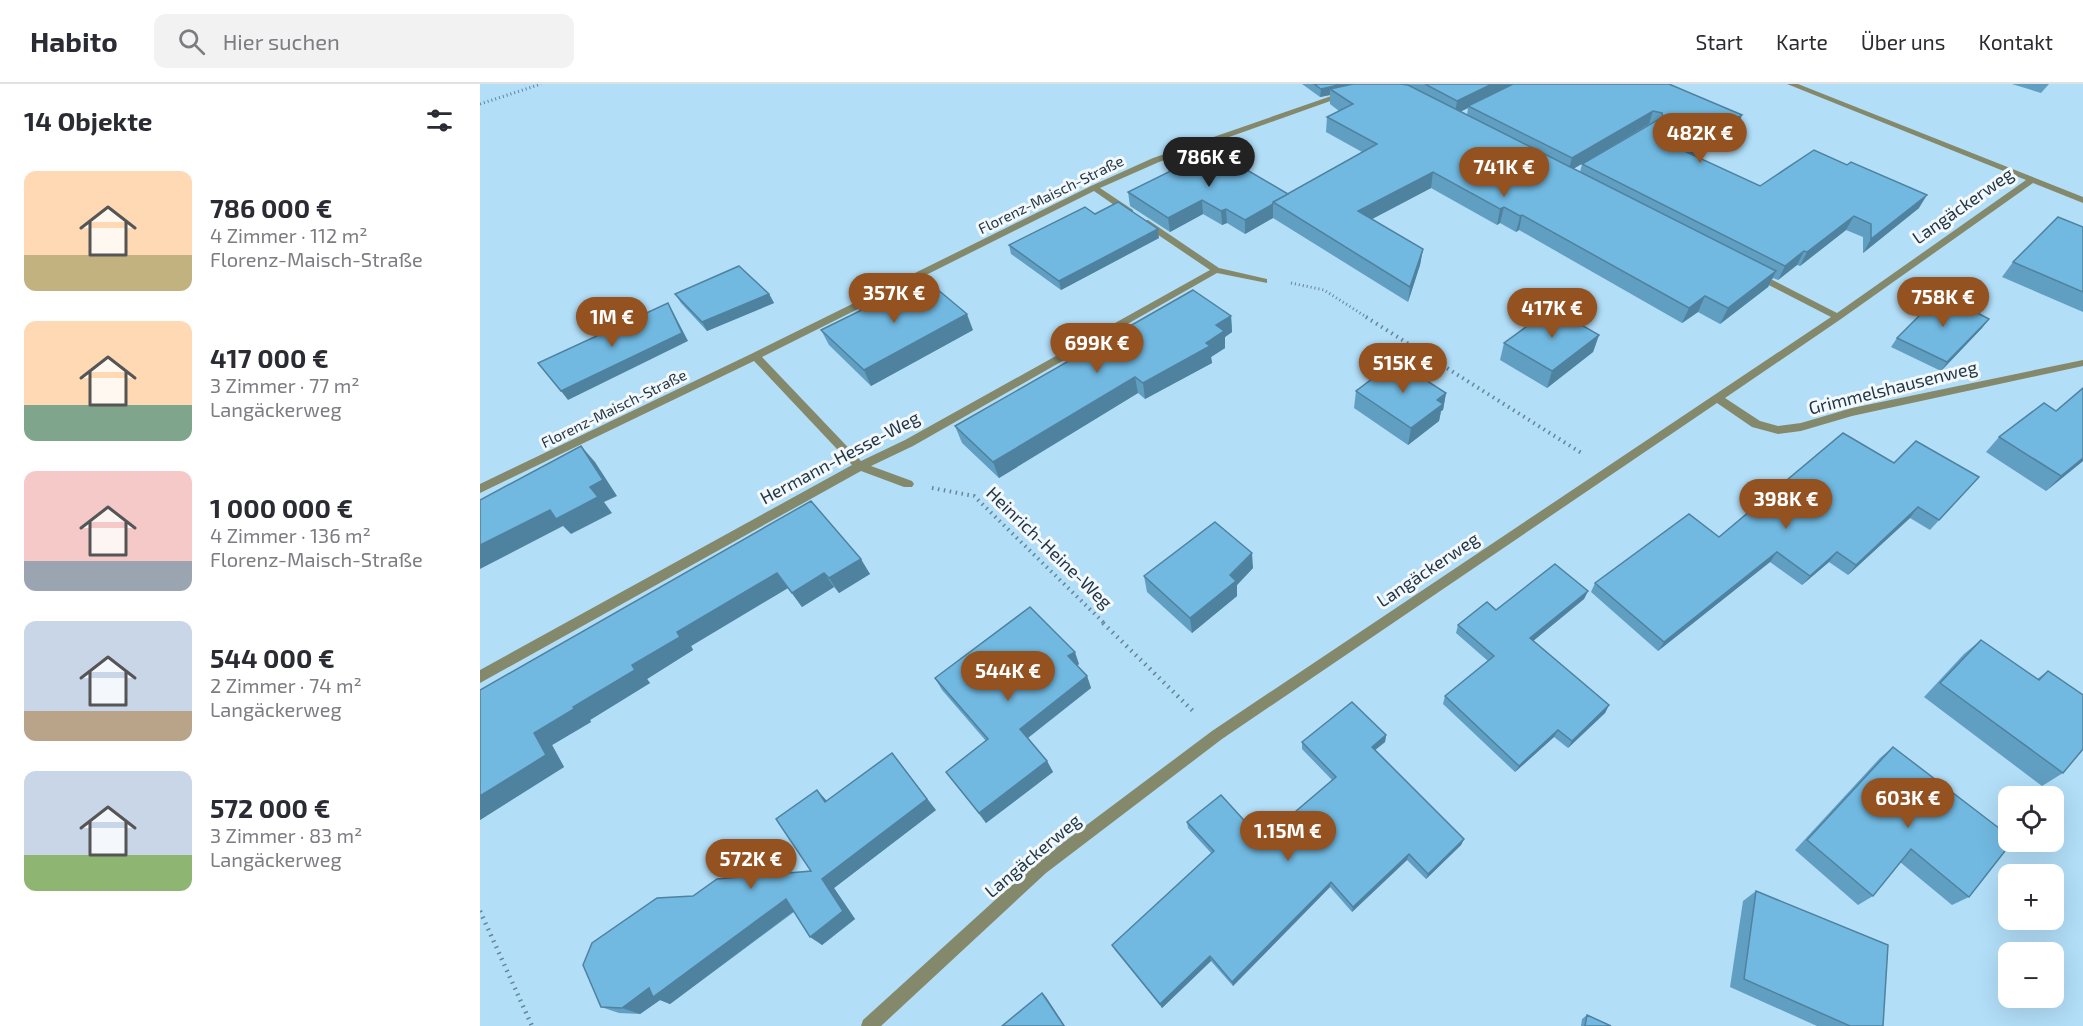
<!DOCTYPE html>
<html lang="de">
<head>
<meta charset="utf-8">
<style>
  body { margin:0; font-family:"Exo 2",sans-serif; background:#f2f2f3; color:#2b2b33; height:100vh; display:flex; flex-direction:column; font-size:22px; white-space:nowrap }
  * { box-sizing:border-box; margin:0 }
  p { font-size:20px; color:#7c7c81 }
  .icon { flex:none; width:33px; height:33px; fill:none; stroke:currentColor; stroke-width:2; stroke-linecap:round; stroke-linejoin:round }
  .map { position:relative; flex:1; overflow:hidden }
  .side { display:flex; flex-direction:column; background:#fff; width:480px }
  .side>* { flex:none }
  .buttons { position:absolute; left:1518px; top:702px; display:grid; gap:12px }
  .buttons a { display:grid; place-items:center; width:66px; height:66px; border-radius:12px; background:#fff; box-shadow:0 6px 24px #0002; font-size:30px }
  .price { position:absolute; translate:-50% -51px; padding:0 14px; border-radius:21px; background:#945220; color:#fff; font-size:20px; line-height:39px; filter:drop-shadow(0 2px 3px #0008) }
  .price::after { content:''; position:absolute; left:50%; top:36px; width:18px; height:14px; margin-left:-9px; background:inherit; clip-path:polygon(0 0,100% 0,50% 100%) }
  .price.selected { background:#222; color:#fff }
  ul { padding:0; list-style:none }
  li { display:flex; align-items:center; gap:18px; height:150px; padding:0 24px }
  li span { display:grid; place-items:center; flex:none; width:168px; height:120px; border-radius:12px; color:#555 }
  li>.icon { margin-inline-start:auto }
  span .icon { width:72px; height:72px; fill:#fffc; stroke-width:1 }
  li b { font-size:26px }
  h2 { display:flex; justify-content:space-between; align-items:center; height:72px; padding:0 24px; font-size:26px }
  header { display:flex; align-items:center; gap:36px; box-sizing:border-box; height:84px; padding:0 30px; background:#fff; border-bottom:2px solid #e1e1e2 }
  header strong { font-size:28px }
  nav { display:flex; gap:33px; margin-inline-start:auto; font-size:21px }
  .search { width:420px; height:54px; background:#f2f2f3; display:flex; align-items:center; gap:15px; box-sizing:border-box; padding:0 21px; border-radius:12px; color:#7c7c81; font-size:22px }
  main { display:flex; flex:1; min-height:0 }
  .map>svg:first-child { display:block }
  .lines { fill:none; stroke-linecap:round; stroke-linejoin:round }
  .path-far2 { stroke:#658598; stroke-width:3; stroke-dasharray:1 3; stroke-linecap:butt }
  .path-far1 { stroke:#658598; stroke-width:4; stroke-dasharray:1.5 4.5; stroke-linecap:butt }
  .path { stroke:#658598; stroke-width:4.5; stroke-dasharray:1.5 5; stroke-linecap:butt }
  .street { fill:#85896c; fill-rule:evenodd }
  .wall { fill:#619fc2; fill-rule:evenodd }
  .shaded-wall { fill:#4f829e }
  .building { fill:#71b9e1; stroke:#4f829e; stroke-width:1.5 }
  .labels { text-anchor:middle; stroke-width:6; stroke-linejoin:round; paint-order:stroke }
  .far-street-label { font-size:15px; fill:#1f3542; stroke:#f3f8fc }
  .street-label { font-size:18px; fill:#1f3542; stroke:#f3f8fc }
</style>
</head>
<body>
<header>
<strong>Habito</strong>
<div class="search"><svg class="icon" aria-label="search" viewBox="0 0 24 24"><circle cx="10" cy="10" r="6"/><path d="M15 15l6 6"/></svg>Hier suchen</div>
<nav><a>Start</a><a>Karte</a><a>Über uns</a><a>Kontakt</a></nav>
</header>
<main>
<section class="side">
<h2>14 Objekte<svg class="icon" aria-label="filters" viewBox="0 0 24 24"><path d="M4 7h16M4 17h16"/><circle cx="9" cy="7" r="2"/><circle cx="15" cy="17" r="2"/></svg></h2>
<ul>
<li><span style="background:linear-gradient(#ffd9b3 70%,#c2b280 0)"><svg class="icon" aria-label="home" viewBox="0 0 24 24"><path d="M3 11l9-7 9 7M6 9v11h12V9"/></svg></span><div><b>786 000 €</b><p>4 Zimmer · 112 m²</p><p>Florenz-Maisch-Straße</p></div></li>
<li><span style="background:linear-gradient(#ffd9b3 70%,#7fa58c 0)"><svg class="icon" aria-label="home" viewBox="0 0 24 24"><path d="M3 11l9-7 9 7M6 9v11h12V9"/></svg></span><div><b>417 000 €</b><p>3 Zimmer · 77 m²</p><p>Langäckerweg</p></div></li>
<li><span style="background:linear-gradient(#f6c9c9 75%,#9aa5b1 0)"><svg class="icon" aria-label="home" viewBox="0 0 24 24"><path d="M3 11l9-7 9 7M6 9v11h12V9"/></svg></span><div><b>1 000 000 €</b><p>4 Zimmer · 136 m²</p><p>Florenz-Maisch-Straße</p></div></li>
<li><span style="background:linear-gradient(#c9d6e8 75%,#b9a48a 0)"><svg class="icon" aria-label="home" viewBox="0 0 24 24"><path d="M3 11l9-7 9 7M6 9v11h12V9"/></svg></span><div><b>544 000 €</b><p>2 Zimmer · 74 m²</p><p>Langäckerweg</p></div></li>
<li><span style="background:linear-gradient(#c9d6e8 70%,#8fb573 0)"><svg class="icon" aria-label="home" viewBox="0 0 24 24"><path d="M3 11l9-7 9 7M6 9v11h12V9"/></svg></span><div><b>572 000 €</b><p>3 Zimmer · 83 m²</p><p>Langäckerweg</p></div></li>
</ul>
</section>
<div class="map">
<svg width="1603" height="942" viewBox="0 0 1603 942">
  <rect width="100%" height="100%" fill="#b2def8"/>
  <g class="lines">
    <g class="path-far2">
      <polyline points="0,20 61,0"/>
      <polyline points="811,199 844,206 888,234"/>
    </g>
    <g class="path-far1">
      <polyline points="886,233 1103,370"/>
      <polyline points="452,404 494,412 625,540"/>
    </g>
    <g class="path">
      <polyline points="623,539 715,629"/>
      <polyline points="0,827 52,942"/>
    </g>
    <g class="street">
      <polygon points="1307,0 1318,0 1603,113 1603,119 1553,99 1361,235 1245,314 1280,337 1298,342 1321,339 1372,324 1603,276 1603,282 1372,332 1321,347 1298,350 1272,343 1237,319 742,655 566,789 401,942 381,942 383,936 556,779 732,647 1351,233 1273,193 1273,189 1279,189 1357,229 1546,96"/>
      <polygon points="863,8 870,10 679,78 620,104 653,126 653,130 647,130 614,107 282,273 381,377 425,356 730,186 662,140 662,136 668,136 739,184 787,195 787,199 737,189 433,362 391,382 432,397 434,400 432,403 424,403 381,387 0,599 0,586 372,381 274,277 0,409 0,400 271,270 611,102 673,74"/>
    </g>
  </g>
  <g class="wall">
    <path d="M822,0h367l68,45 -43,27 66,30 159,22 -56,45v-16l-17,-7 -46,36 -3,-1 -19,15 -5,-2 -5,9 -48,37 -22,-12 -16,11 -163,-93 -3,2 -16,-9 -3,2 -66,-37 -59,31 51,30 -3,16 -12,37 -135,-84 -28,16 -18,-11 -5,2 -19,-11 -33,18 -40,-26 -2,-14 160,2 74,-42 -36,-20 1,-15 12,-6 -9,-7v-9l-10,2zM988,24l-1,7 -7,-3zM1169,40h1l-68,40 -2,8 -7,-3z"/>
    <polygon points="1532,0 1569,0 1561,9"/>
    <polygon points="1603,143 1603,228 1522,193 1533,178"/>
    <polygon points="679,154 581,206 531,170 529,161"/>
    <polygon points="195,210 289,210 294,219 227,247 201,219"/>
    <polygon points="751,232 752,248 745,253 745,264 731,273 732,279 665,315 658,309 519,394 482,359 475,342"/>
    <polygon points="1509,235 1502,244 1461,287 1411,263 1417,254"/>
    <polygon points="341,246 493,246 391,302 349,261"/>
    <polygon points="1119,251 1113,268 1067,304 1020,276 1024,259"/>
    <polygon points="1603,304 1603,377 1566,407 1506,368 1519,353 1576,327"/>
    <polygon points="876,307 966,309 963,326 961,327 959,337 928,361 874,324"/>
    <polygon points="1414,379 1499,393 1450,446 1430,434 1368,491 1349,478 1322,501 1290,478 1178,567 1111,508 1115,499 1239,453"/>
    <polygon points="331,417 390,490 359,509 354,503 322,523 308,504 211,562 213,566 167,595 170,599 110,636 111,638 72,661 84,683 0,736 0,606"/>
    <polygon points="773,484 757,501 757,512 712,549 667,508 664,492"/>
    <polygon points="1108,507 1104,515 1053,557 1129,621 1125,629 1088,664 1074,653 1035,688 963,620 965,612 1008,577 976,549 978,541 1016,526"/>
    <polygon points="1501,556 1557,595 1568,587 1583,689 1562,702 1444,613 1484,570"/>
    <polygon points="599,580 597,582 607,592 611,604 548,654 567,677 573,688 506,739 466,688 506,657 462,606 455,594"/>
    <polygon points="906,651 905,658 895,666 984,755 981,761 946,795 927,776 872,828 850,803 753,902 731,877 682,924 635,866 632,861 732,770 708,744 707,738 782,756 852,696 822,665 822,658"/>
    <polygon points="1413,663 1489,813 1472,821 1420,778 1393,812 1378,821 1315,766 1400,674"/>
    <polygon points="347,716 456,726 354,804 375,835 342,861 314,828 190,920 180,916 160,930 139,929 121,923 213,812 331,787"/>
    <polygon points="1276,807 1403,942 1337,942 1250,903 1263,817"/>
    <polygon points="1107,931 1131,942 1101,942 1102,935"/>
  </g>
  <g class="shaded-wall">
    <polygon points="863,0 886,0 850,5 850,11 840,13 841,5"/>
    <polygon points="1012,0 1037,0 988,22 988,24 975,30 977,17"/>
    <polygon points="1173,27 1169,40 1088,88 1092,74"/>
    <polygon points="1262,31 1257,45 1199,81 1204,67"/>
    <polygon points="953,88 951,104 877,143 878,127"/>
    <polygon points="1447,111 1439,124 1383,169 1391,155"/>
    <polygon points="722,116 723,130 690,148 688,134"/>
    <polygon points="793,120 793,134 765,150 765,136"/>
    <polygon points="1024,123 1020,139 1017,141 1020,125"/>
    <polygon points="746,125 747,139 742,141 741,127"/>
    <polygon points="1042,131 1039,146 1036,148 1040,132"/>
    <polygon points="1374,132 1366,146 1320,182 1327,168"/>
    <polygon points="678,145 679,154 581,206 579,197"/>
    <polygon points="943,165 940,181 928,218 930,203"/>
    <polygon points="1324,167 1317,181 1298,196 1305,182"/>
    <polygon points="1296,187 1288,203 1240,240 1248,224"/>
    <polygon points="289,210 294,219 227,247 222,238"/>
    <polygon points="1225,212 1218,228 1202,239 1209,224"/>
    <polygon points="188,219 193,228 208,257 88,316 81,307"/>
    <polygon points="487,230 493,246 391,302 384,286"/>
    <polygon points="751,232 752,248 745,253 745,264 731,273 732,279 665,315 663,299 726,259 736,241"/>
    <polygon points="1509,235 1502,244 1461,287 1467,278"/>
    <polygon points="1119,251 1113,268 1067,304 1072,287"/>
    <polygon points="655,293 658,309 519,394 513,378"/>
    <polygon points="966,309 963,326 961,327 959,337 928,361 931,344 957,316"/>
    <polygon points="101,362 115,378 137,412 124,418 132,429 91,450 83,442 0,485 0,461 110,403"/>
    <polygon points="1603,374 1603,377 1566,407 1581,392"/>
    <polygon points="1438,423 1430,434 1368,491 1376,481"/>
    <polygon points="1297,468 1290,478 1178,567 1184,558"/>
    <polygon points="1357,468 1349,478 1322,501 1330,492"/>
    <polygon points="772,469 773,484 757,501 757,512 712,549 710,534"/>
    <polygon points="381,475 390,490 359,509 349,494"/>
    <polygon points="297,489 308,504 211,562 213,566 167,595 170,599 110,636 111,638 72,661 84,683 0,736 0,712 54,649 152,581 197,548"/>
    <polygon points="344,489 354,503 322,523 312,509"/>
    <polygon points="1108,507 1104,515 1047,562 1050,554"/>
    <polygon points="595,568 599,580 592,585 588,572"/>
    <polygon points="607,592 611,604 545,656 540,645"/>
    <polygon points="1129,621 1125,629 1088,664 1092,657"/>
    <polygon points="1078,646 1074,653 1035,688 1039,682"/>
    <polygon points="906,651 905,658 890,670 892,663"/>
    <polygon points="412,669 456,726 354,804 375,835 342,861 330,853 342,795"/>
    <polygon points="567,677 573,688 506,739 499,729"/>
    <polygon points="337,706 347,717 345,718"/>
    <polygon points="984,755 981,761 946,795 948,790"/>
    <polygon points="929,770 927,776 872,828 873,823"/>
    <polygon points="851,798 850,803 753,902 752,898"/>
    <polygon points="306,815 318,824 190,920 180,916 160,930 142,924 169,904"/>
    <polygon points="730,872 731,877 682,924 680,920"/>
    <polygon points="562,909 566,913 585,942 584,942"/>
  </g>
  <g class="building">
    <polygon points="834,0 863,0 841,5"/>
    <polygon points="873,0 920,0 928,1 1296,187 1248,224 1225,212 1209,224 1042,131 1040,132 1024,123 1020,125 953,88 878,127 943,165 930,203 793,118 897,60 847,33 873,20 850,5"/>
    <polygon points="945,0 1012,0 977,17"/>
    <polygon points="1033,0 1189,0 1262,31 1204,67 1280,102 1334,66 1367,81 1371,78 1447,111 1391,155 1391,140 1374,132 1327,168 1324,167 1305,182 1102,80 1183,33 1182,29 1173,27 1092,74 988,22"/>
    <polygon points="733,66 808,110 793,118 793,120 765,136 746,125 741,127 722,116 688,134 648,108"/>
    <polygon points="638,118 678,145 579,197 529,161 605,123 615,130"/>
    <polygon points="1578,133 1603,143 1603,208 1533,178"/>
    <polygon points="259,182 289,210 222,238 195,210"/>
    <polygon points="445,195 487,230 384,286 341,246"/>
    <polygon points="713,206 751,232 736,241 744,247 726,259 730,262 663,299 655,293 513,378 475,342"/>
    <polygon points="1461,210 1509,235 1467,278 1417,254"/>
    <polygon points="188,219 202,249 81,307 58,279"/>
    <polygon points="1072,224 1119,251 1072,287 1024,259"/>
    <polygon points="916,277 966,309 957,316 963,320 931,344 876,307"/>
    <polygon points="1603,304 1603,374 1581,392 1519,353 1564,319 1576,327"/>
    <polygon points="1363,349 1414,379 1436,357 1499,393 1459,436 1438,423 1376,481 1357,468 1330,492 1297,468 1184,558 1115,499 1209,430 1239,453"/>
    <polygon points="101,362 123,396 110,403 118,413 76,435 70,426 0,461 0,416"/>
    <polygon points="331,417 381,475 349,494 344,489 312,509 297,489 197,548 200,553 152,581 155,586 93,623 94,625 54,649 66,671 0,712 0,606"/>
    <polygon points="735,438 772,469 750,491 756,497 710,534 664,492"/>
    <polygon points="1075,480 1108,507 1050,554 1129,621 1092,657 1078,646 1039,682 965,612 1014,572 978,541 1007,518 1016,526"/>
    <polygon points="550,523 595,568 588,572 607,592 540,645 567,677 499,729 466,688 508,655 455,594"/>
    <polygon points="1501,556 1559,596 1568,587 1603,611 1603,665 1583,689 1460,599"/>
    <polygon points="872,618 906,651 892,663 984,755 948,790 929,770 873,823 851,798 752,898 730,872 680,920 632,861 734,767 707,738 741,711 782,756 856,693 822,658"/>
    <polygon points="1413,663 1528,751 1528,758 1532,758 1489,813 1431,765 1393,812 1327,756"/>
    <polygon points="412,669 447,715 342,795 363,827 330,853 306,815 173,913 169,904 142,924 121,923 103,881 112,859 177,814 213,812 237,795 331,787 296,735 337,706 345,718"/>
    <polygon points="1276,807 1408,861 1403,942 1370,942 1264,895"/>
    <polygon points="562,909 584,942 522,942"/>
    <polygon points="1107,931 1131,942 1105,942"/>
  </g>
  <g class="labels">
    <g class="far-street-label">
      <text transform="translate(571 111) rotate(-26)" y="5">Florenz-Maisch-Straße</text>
      <text transform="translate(134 325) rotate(-26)" y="5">Florenz-Maisch-Straße</text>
    </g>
    <g class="street-label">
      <text transform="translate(1483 122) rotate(-35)" y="6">Langäckerweg</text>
      <text transform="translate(1413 304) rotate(-14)" y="6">Grimmelshausenweg</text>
      <text transform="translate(360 374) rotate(-28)" y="6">Hermann-Hesse-Weg</text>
      <text transform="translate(569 464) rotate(44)" y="6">Heinrich-Heine-Weg</text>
      <text transform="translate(948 486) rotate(-34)" y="6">Langäckerweg</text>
      <text transform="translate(553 772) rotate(-40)" y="6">Langäckerweg</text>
    </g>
  </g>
</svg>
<div class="buttons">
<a><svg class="icon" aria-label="locate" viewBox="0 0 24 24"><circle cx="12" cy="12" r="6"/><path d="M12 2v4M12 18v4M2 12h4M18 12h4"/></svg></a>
<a>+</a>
<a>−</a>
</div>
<b class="price" style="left:1220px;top:80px">482K €</b>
<b class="price selected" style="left:729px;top:104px">786K €</b>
<b class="price" style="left:1024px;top:114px">741K €</b>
<b class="price" style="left:414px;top:240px">357K €</b>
<b class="price" style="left:1463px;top:244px">758K €</b>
<b class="price" style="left:1072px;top:255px">417K €</b>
<b class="price" style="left:132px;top:264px">1M €</b>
<b class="price" style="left:617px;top:290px">699K €</b>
<b class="price" style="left:923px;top:310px">515K €</b>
<b class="price" style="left:1306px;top:446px">398K €</b>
<b class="price" style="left:528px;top:618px">544K €</b>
<b class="price" style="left:1428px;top:745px">603K €</b>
<b class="price" style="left:808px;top:778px">1.15M €</b>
<b class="price" style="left:271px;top:806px">572K €</b>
</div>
</main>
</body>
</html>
